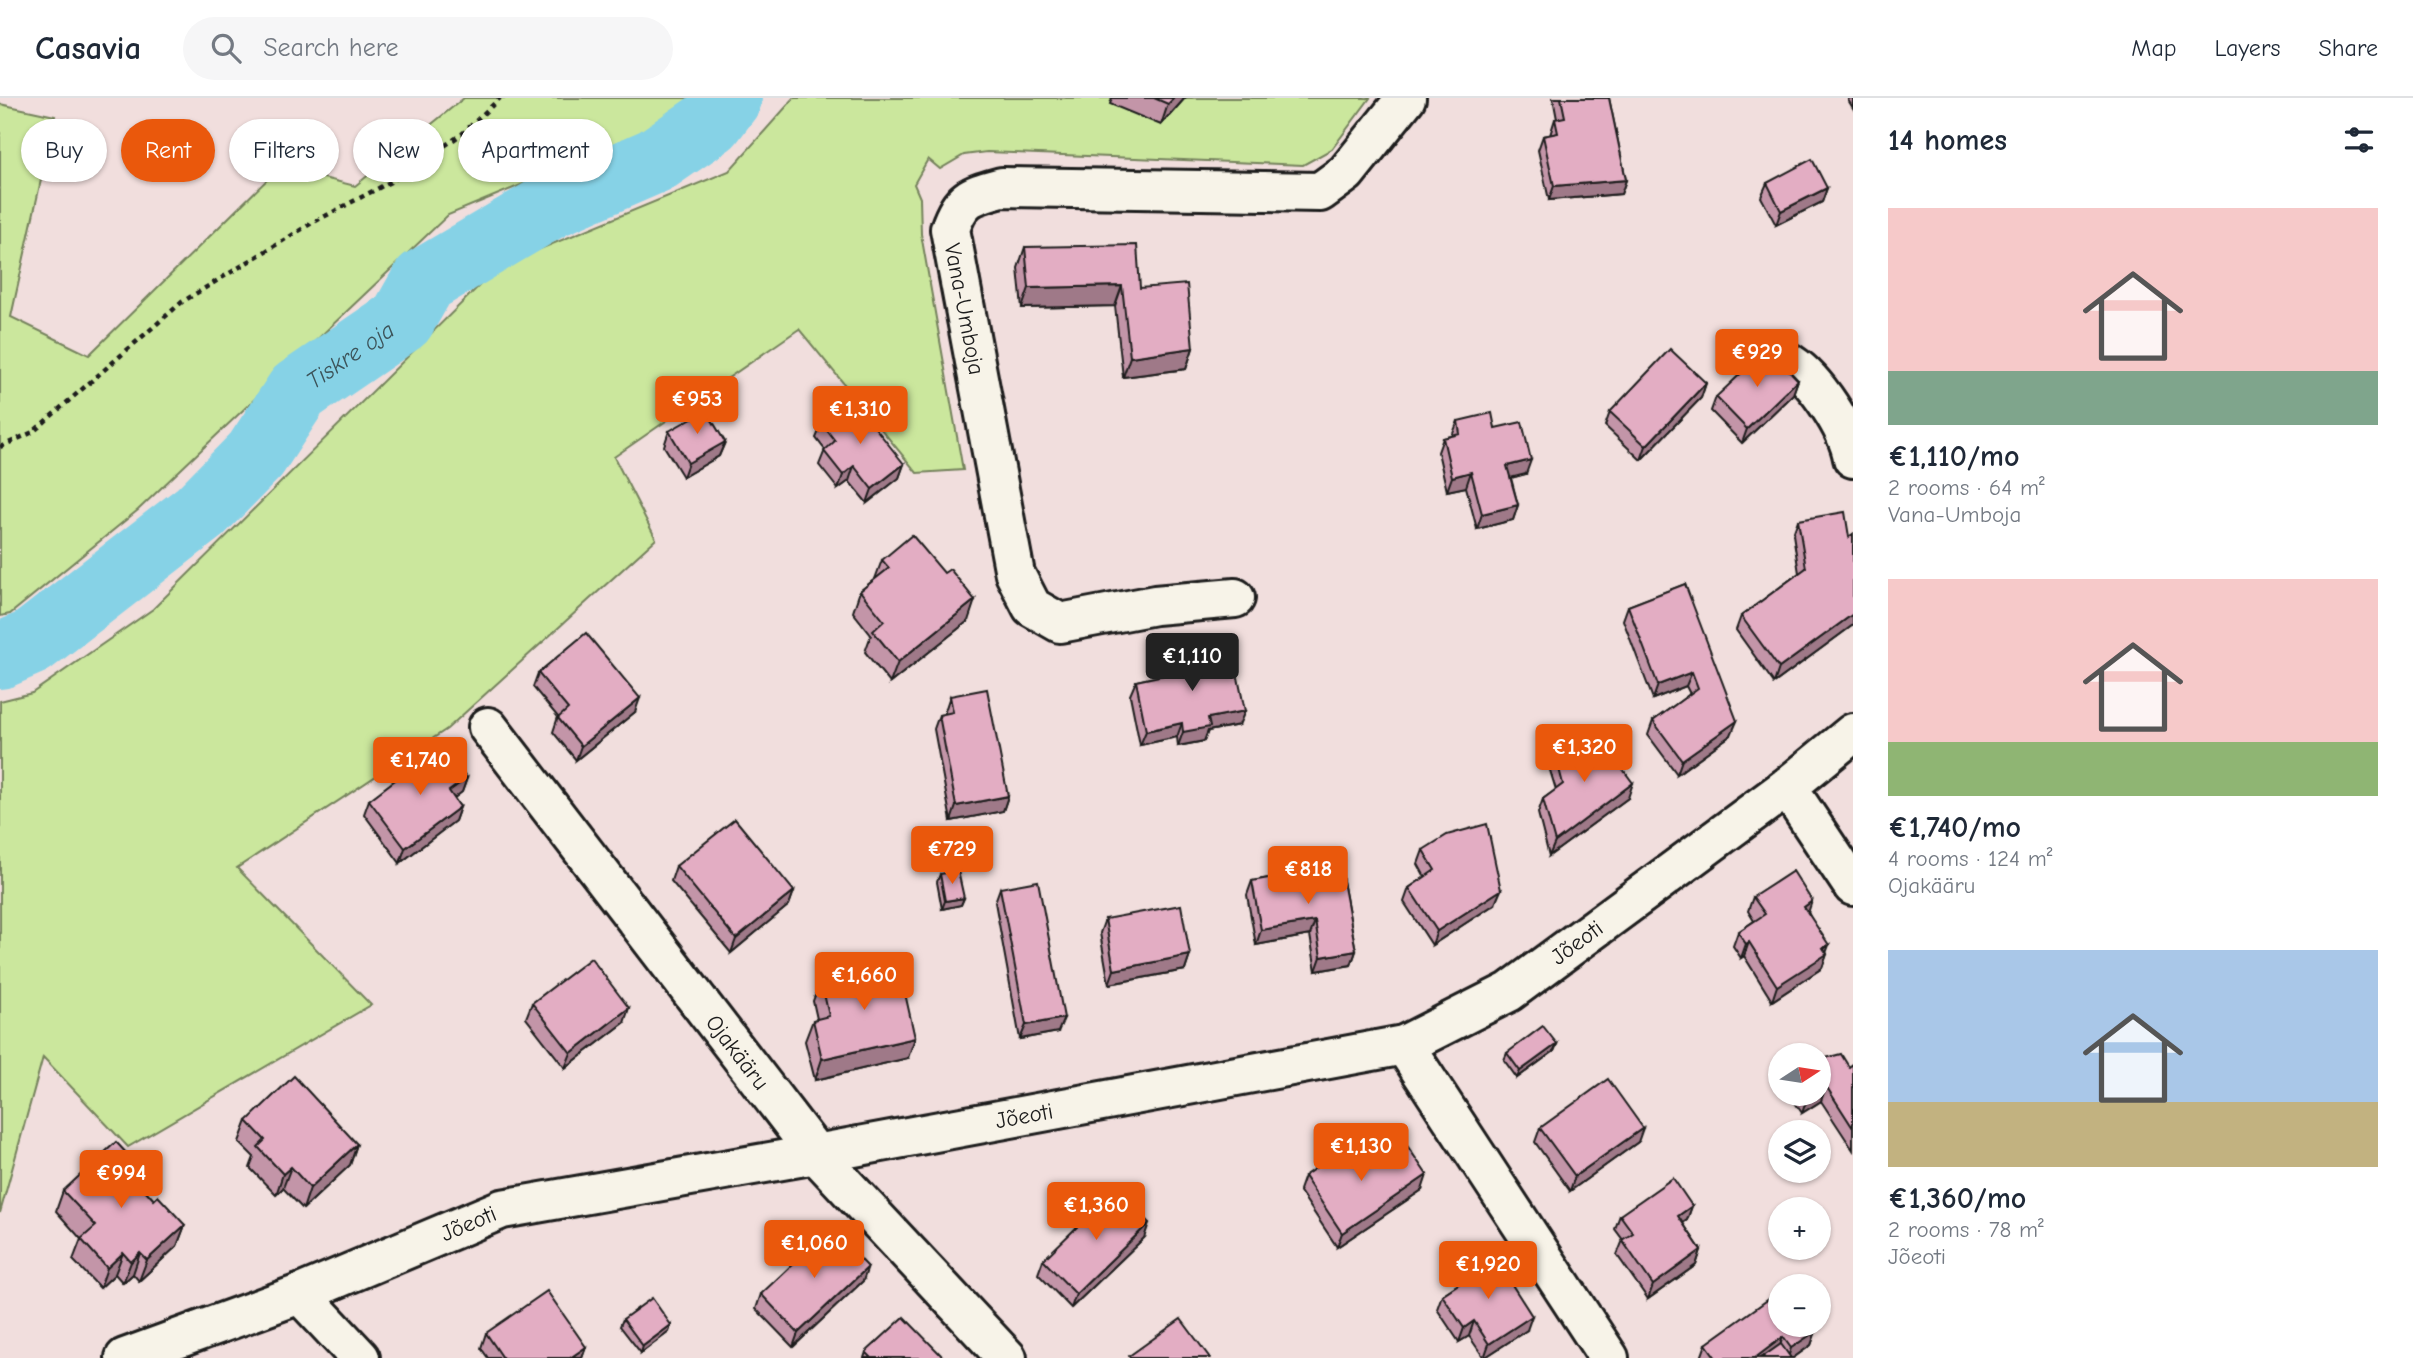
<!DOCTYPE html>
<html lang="en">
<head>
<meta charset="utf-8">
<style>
  body { margin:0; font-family:"Comic Neue",sans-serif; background:#f6f6f7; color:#1f2937; height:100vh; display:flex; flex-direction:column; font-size:26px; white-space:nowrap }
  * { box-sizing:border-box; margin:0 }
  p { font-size:23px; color:#747a83 }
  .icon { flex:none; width:38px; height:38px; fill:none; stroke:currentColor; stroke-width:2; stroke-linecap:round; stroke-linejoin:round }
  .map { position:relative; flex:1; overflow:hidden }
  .panel { display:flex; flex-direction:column; background:#fff; width:560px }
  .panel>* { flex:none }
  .guide { position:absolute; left:21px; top:21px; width:665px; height:63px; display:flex; gap:14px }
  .needle { width:46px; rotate:78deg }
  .fabs { position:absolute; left:1768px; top:945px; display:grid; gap:14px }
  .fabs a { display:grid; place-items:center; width:63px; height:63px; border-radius:50%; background:#fff; box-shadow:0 2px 5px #0004; font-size:35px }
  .price { position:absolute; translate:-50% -60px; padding:0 16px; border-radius:7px; background:#ea580c; color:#fff; font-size:23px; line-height:46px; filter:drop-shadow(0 2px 4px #0008) }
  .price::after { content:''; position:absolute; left:50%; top:42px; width:21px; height:16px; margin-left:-10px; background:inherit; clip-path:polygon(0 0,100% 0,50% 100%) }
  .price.on { background:#222; color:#fff }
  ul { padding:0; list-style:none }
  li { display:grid; align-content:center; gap:14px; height:371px; padding:0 35px }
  li span { display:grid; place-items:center; height:217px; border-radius:0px; color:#555 }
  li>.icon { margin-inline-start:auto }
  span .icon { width:126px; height:126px; fill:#fffc; stroke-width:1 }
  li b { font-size:30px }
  h2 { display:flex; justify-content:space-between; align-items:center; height:84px; padding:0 35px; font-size:30px }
  .tag { padding:0 24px; border-radius:32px; background:#fff; box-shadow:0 2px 5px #0004; font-size:24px; line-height:63px }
  .tag.on { background:#ea580c; color:#fff }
  header { display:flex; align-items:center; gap:42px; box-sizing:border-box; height:98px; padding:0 35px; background:#fff; border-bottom:2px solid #e0e1e3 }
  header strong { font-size:33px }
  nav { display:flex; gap:38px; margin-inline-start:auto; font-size:24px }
  .search { width:490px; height:63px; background:#f6f6f7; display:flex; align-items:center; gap:18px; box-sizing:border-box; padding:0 24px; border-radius:38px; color:#747a83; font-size:26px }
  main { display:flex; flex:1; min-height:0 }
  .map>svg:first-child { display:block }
  .green { fill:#cbe79d; stroke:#74825c; stroke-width:2 }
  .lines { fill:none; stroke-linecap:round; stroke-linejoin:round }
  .river { stroke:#86d2e6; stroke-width:66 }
  .minor-casing { stroke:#1c1c1c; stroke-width:44 }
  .path { stroke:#1c1c1c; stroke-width:4.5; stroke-dasharray:5 5; stroke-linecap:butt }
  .minor { stroke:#f7f3e8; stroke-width:38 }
  .wall { fill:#c395a8; stroke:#1c1c1c; stroke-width:2 }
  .shaded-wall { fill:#9f7988; stroke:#1c1c1c; stroke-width:2 }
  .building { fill:#e3adc3; stroke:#1c1c1c; stroke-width:2 }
  .labels { text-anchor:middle; stroke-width:5; stroke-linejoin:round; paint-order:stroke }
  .street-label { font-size:23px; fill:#1c1c1c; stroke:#f7f3e8 }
  .water-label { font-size:24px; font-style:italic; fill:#3c5359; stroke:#f7f3e8 }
</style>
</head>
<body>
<header>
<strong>Casavia</strong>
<div class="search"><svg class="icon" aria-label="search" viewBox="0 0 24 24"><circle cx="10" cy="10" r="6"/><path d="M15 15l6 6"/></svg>Search here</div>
<nav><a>Map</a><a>Layers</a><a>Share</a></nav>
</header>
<main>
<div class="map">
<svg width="1853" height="1260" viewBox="0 0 1853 1260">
  <rect width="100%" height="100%" fill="#f1dedd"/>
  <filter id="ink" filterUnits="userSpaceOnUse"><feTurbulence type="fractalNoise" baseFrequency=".0143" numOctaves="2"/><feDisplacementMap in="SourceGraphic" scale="14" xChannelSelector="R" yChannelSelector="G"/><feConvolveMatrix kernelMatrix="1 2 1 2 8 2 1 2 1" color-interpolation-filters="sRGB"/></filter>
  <g filter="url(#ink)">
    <g class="green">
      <polygon points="464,0 701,0 688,18 448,117 138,412 10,516 0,518 0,6 55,18 11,219 89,257 280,69 355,88"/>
      <polygon points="794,0 1370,0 1332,51 1303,67 987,54 964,57 940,71 928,61 914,86 920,100 921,136 963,372 917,375 799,231 614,359 656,441 447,631 237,770 371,907 128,1049 43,959 0,1115 0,603 32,595 153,511 499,168 729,73"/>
    </g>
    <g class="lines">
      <path class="river" id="s1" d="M0,558l32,-14 168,-130 56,-57 42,-64 104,-71 22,-39 128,-76 104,-45 55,-38 18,-24"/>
      <g class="minor-casing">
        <g id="minor">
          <path d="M1766,254c8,4 18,7 25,12 25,16 57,65 62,94"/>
          <path d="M1235,500l-80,7 -95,18 -28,-16 -17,-33 -65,-345c11,-32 20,-33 52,-42l318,5 26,-19 60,-75"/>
          <path id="s2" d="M488,629l328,427 191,204"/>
          <polyline points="1787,689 1853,788"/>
          <polyline points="1404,947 1609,1260"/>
          <polyline points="300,1196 360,1260"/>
          <path id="s3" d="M125,1260l175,-64 202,-85 314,-55 588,-109 105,-53 278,-205 66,-54"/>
        </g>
      </g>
      <polyline class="path" points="0,349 33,334 182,204 312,125 392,83 462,36 500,0"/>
      <use href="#minor" class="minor"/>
    </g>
    <g class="wall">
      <polygon points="1112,0 1185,0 1161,27 1110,6"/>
      <polygon points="1553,0 1609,0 1626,82 1621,96 1549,102 1538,52 1543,38 1550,37 1555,21 1557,21"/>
      <polygon points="1849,0 1853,0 1853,10 1848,2"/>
      <polygon points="1767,85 1827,90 1822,104 1776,127 1761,99"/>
      <polygon points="1025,149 1140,190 1193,250 1186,271 1123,279 1115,208 1022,210 1018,170"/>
      <polygon points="1798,282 1793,296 1742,345 1711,313 1716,299"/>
      <polygon points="1706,285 1701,300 1641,362 1605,328 1610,314"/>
      <polygon points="1458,323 1495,330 1526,376 1511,380 1518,407 1513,422 1477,431 1466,389 1447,393 1438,354 1443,340 1452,338"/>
      <polygon points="822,326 904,366 899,380 867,405 849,383 838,391 819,367 825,352 816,340"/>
      <polygon points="669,333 725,344 719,358 683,379 664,348"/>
      <polygon points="1798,422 1849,439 1853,436 1853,527 1774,585 1736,532 1741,518 1799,475 1793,436"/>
      <polygon points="882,462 968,523 890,585 865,554 871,537 853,514 860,493 875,481"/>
      <polygon points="1685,486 1731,637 1677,676 1648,637 1653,623 1690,596 1686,588 1653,601 1623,522 1628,508"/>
      <polygon points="1181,561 1239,627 1208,633 1204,643 1178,648 1177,639 1140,647 1130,597 1136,583 1176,574"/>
      <polygon points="538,575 635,614 576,662 553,634 558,619 533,589"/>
      <polygon points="950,598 1008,698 1003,713 951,723 934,631 939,617 945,616 945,613"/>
      <polygon points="1555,655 1628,700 1549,758 1538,715 1543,701 1556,692 1549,669"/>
      <polygon points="467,680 462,694 454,700 460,709 455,723 400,765 364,716 369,702"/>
      <polygon points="1423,752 1495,806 1432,847 1404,804 1409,790 1425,779 1418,766"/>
      <polygon points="1340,767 1356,853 1351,867 1316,873 1310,837 1256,847 1247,797 1252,783"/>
      <polygon points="676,768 794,793 789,807 731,855 671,783"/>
      <polygon points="940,776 964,800 961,807 942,811 937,784"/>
      <polygon points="1000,790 1058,934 1020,941 995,804"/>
      <polygon points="1753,799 1808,814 1827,856 1822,870 1772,903 1744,858 1741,860 1733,848 1738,834 1754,823 1748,813"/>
      <polygon points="1105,821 1190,857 1185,872 1109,886 1100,835"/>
      <polygon points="821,882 908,960 815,982 805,943 813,922 817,921 813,903"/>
      <polygon points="532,905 624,925 565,970 526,920"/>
      <polygon points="1557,946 1554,953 1517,980 1504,962 1507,955"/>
      <polygon points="1853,966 1853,1052 1821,1003 1802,1015 1789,996 1818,996"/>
      <polygon points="247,1023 357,1046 350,1067 303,1111 283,1090 276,1097 250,1070 254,1059 239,1044"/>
      <polygon points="1540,1030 1638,1044 1570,1093 1535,1044"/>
      <polygon points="1377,1070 1422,1092 1337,1149 1299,1092 1304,1078"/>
      <polygon points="138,1085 154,1102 185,1127 177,1148 139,1183 133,1176 123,1185 115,1176 100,1190 73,1162 81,1141 56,1113 63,1093"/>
      <polygon points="1692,1108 1687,1122 1683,1125 1701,1152 1696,1167 1648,1201 1617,1157 1623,1142 1615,1131 1620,1117"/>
      <polygon points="1144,1140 1071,1210 1038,1176 1043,1162"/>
      <polygon points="1463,1177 1527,1232 1484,1260 1469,1238 1459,1244 1437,1211 1442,1197 1460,1185"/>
      <polygon points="863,1183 793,1249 756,1211 761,1196"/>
      <polygon points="623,1221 671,1227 669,1234 641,1255 620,1228"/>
      <polygon points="1816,1233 1811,1247 1793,1260 1701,1260 1706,1246"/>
      <polygon points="486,1235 586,1249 582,1260 488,1260 481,1250"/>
      <polygon points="866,1254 944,1260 864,1260"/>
    </g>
    <g class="shaded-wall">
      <polygon points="1174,0 1185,0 1161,27 1168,6"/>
      <polygon points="1626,82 1621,96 1549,102 1554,88"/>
      <polygon points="1827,90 1822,104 1776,127 1781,113"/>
      <polygon points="1122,188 1115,208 1022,210 1029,190"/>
      <polygon points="1193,250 1186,271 1123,279 1130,259"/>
      <polygon points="1798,282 1793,296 1742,345 1747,331"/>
      <polygon points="1706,285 1701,300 1641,362 1646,348"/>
      <polygon points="725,344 719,358 683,379 688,365"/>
      <polygon points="1531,362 1526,376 1502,382 1507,368"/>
      <polygon points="904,366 899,380 867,405 872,391"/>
      <polygon points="854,368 849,383 838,391 843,377"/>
      <polygon points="1471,374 1466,389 1447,393 1452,379"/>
      <polygon points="1518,407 1513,422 1477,431 1482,416"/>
      <polygon points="975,502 968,523 890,585 898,564"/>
      <polygon points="1853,516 1853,527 1774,585 1779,570"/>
      <polygon points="1692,574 1686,588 1653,601 1658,587"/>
      <polygon points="640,600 635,614 576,662 581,648"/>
      <polygon points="1245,613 1239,627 1208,633 1204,643 1178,648 1183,634 1208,620"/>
      <polygon points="1737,623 1731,637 1677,676 1682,662"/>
      <polygon points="1182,625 1177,639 1140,647 1146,633"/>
      <polygon points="467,680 462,694 444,708 449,693"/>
      <polygon points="1633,685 1628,700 1549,758 1555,744"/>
      <polygon points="1008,698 1003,713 951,723 956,708"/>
      <polygon points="460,709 455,723 400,765 405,750"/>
      <polygon points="1501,792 1495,806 1432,847 1437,833"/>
      <polygon points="794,793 789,807 731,855 736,841"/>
      <polygon points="964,800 961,807 942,811 945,803"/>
      <polygon points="1812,803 1807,818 1804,809"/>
      <polygon points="1315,823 1310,837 1256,847 1261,832"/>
      <polygon points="1749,844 1744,858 1741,860 1746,846"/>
      <polygon points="1829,847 1825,858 1827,856 1822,870 1772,903 1777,888"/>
      <polygon points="1356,853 1351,867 1316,873 1321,859"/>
      <polygon points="1190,857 1185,872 1109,886 1114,872"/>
      <polygon points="629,910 624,925 565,970 571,955"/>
      <polygon points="1064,920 1058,934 1020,941 1026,927"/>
      <polygon points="915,940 908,960 815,982 822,961"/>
      <polygon points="1557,946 1554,953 1517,980 1520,973"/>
      <polygon points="1826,988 1821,1003 1802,1015 1807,1001 1815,996 1818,996 1818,994"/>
      <polygon points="1643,1030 1638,1044 1570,1093 1575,1078"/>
      <polygon points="357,1046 350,1067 303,1111 310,1090"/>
      <polygon points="291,1069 283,1090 276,1097 283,1076"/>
      <polygon points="143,1073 135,1093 134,1080"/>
      <polygon points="1427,1077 1422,1092 1337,1149 1342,1135"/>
      <polygon points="1692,1108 1687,1122 1672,1132 1678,1118"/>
      <polygon points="1149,1125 1144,1140 1071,1210 1076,1196"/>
      <polygon points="185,1127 177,1148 139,1183 147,1162"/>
      <polygon points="1701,1152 1696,1167 1648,1201 1653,1187"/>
      <polygon points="123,1155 115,1176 100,1190 107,1170"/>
      <polygon points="140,1155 133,1176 123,1185 131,1164"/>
      <polygon points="868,1169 863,1183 793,1249 798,1235"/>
      <polygon points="1532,1218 1527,1232 1484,1260 1489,1246"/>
      <polygon points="1474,1223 1469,1238 1459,1244 1464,1230"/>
      <polygon points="671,1227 669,1234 641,1255 643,1248"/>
      <polygon points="1816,1233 1811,1247 1793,1260 1788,1260 1791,1250"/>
      <polygon points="1783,1239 1778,1253 1769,1260 1754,1260"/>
      <polygon points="586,1249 582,1260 570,1260"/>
    </g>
    <g class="building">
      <polygon points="1154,0 1174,0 1168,6"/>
      <polygon points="1561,0 1609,0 1626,82 1554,88 1543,38 1558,35 1555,21 1565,19"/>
      <polygon points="1812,61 1827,90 1781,113 1767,85"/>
      <polygon points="1137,147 1140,190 1187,186 1193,250 1130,259 1122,188 1029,190 1025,149"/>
      <polygon points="1768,250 1798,282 1747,331 1716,299"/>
      <polygon points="1670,251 1706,285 1646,348 1610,314"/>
      <polygon points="853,302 904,366 872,391 854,368 843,377 824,353 835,343 822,326"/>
      <polygon points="706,312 725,344 688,365 669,333"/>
      <polygon points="1492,315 1495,330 1522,324 1531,362 1507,368 1518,407 1482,416 1471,374 1452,379 1443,340 1460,336 1458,323"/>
      <polygon points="1845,414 1849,439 1853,436 1853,516 1779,570 1741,518 1806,470 1798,422"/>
      <polygon points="912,437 944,475 950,471 975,502 898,564 873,533 884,523 860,493 889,470 882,462"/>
      <polygon points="1685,486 1737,623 1682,662 1653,623 1698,590 1692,574 1658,587 1628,508"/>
      <polygon points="586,535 640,600 581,648 558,620 568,611 538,575"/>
      <polygon points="1232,551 1245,613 1208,620 1210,629 1183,634 1182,625 1146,633 1136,583 1183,573 1181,561"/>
      <polygon points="987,591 1008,698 956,708 939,617 953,614 950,598"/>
      <polygon points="1597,636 1633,685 1555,744 1543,701 1563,686 1555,655"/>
      <polygon points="442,646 467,680 449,693 460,709 405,750 369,702"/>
      <polygon points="735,721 794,793 736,841 676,768"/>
      <polygon points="1487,726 1501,792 1437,833 1409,790 1435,772 1423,752 1447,737"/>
      <polygon points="1340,767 1356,853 1321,859 1315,823 1261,832 1252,783"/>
      <polygon points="958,773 964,800 945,803 940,776"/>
      <polygon points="1793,773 1812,803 1804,809 1829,847 1823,850 1827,856 1777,888 1749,844 1746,846 1738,834 1765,816 1753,799"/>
      <polygon points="1038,783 1064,920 1026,927 1000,790"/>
      <polygon points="1181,807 1190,857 1114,872 1105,821"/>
      <polygon points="591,860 629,910 571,955 532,905"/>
      <polygon points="898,864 915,940 822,961 813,922 829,918 821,882"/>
      <polygon points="1543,928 1557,946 1520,973 1507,955"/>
      <polygon points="1841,956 1849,969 1853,966 1853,1030 1826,988 1818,994 1818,962"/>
      <polygon points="294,978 357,1046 310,1090 291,1069 283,1076 258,1049 265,1042 247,1023"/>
      <polygon points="1608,981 1643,1030 1575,1078 1540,1030"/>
      <polygon points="1804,996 1815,996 1807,1001"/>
      <polygon points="1358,1041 1377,1070 1408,1049 1427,1077 1342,1135 1304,1078"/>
      <polygon points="116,1044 143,1073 134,1080 154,1102 158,1098 185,1127 147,1162 140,1155 131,1164 123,1155 107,1170 81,1141 96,1128 63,1093"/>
      <polygon points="1673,1080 1692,1108 1678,1118 1701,1152 1653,1187 1622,1142 1633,1135 1620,1117"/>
      <polygon points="1116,1091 1149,1125 1076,1196 1043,1162"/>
      <polygon points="831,1130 868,1169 798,1235 761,1196"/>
      <polygon points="1493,1157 1532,1218 1489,1246 1474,1223 1464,1230 1442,1197 1466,1181 1463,1177"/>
      <polygon points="547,1193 586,1249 570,1260 503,1260 486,1235"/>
      <polygon points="1780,1193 1780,1227 1812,1227 1816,1233 1791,1250 1783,1239 1755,1260 1716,1260 1706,1246"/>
      <polygon points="652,1200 671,1227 643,1248 623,1221"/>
      <polygon points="904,1219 944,1260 872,1260 866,1254"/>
      <polygon points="1181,1221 1210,1260 1130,1260 1129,1258"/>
      <polygon points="1781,1246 1791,1260 1761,1260"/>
    </g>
  </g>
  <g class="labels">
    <g class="street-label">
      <text transform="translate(965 211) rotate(79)" y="8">Vana-Umboja</text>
      <text dy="8" stroke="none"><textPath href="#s3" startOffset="1524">Jõeoti</textPath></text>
      <text dy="8" stroke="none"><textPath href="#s2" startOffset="410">Ojakääru</textPath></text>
      <text dy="8" stroke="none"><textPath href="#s3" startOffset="936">Jõeoti</textPath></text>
      <text dy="8" stroke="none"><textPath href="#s3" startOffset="369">Jõeoti</textPath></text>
    </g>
    <g class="water-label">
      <text dy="8" stroke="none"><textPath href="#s1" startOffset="467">Tiskre oja</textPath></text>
    </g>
  </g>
</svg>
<div class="fabs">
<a><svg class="needle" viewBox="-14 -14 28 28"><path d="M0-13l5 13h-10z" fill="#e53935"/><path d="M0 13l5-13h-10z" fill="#747a83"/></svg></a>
<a><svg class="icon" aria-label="layers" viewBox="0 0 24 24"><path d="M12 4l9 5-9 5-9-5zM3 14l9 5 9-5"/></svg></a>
<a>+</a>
<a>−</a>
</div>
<b class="price" style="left:1757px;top:291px">€929</b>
<b class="price" style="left:697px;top:338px">€953</b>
<b class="price" style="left:860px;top:348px">€1,310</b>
<b class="price on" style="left:1192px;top:595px">€1,110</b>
<b class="price" style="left:1584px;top:686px">€1,320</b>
<b class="price" style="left:420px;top:699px">€1,740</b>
<b class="price" style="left:952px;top:788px">€729</b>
<b class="price" style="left:1308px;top:808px">€818</b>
<b class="price" style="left:864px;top:914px">€1,660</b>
<b class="price" style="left:1361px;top:1085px">€1,130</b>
<b class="price" style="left:121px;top:1112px">€994</b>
<b class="price" style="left:1096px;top:1144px">€1,360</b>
<b class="price" style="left:814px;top:1182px">€1,060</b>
<b class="price" style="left:1488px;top:1203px">€1,920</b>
<div class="guide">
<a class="tag">Buy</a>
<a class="tag on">Rent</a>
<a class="tag">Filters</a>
<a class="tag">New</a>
<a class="tag">Apartment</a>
</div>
</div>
<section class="panel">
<h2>14 homes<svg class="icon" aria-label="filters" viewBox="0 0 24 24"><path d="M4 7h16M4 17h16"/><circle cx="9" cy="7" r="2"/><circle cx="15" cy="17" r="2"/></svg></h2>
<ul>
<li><span style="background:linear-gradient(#f6c9c9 75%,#7fa58c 0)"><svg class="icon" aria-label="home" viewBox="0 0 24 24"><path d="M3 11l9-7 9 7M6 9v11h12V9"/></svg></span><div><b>€1,110/mo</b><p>2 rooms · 64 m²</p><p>Vana-Umboja</p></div></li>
<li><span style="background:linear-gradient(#f6c9c9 75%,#8fb573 0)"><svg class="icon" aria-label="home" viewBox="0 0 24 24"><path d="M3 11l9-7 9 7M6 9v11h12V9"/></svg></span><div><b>€1,740/mo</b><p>4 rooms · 124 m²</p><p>Ojakääru</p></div></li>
<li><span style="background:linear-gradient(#a9c7e8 70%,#c2b280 0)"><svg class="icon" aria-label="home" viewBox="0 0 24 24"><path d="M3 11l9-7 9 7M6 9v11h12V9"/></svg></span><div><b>€1,360/mo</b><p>2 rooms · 78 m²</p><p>Jõeoti</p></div></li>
</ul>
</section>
</main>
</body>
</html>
